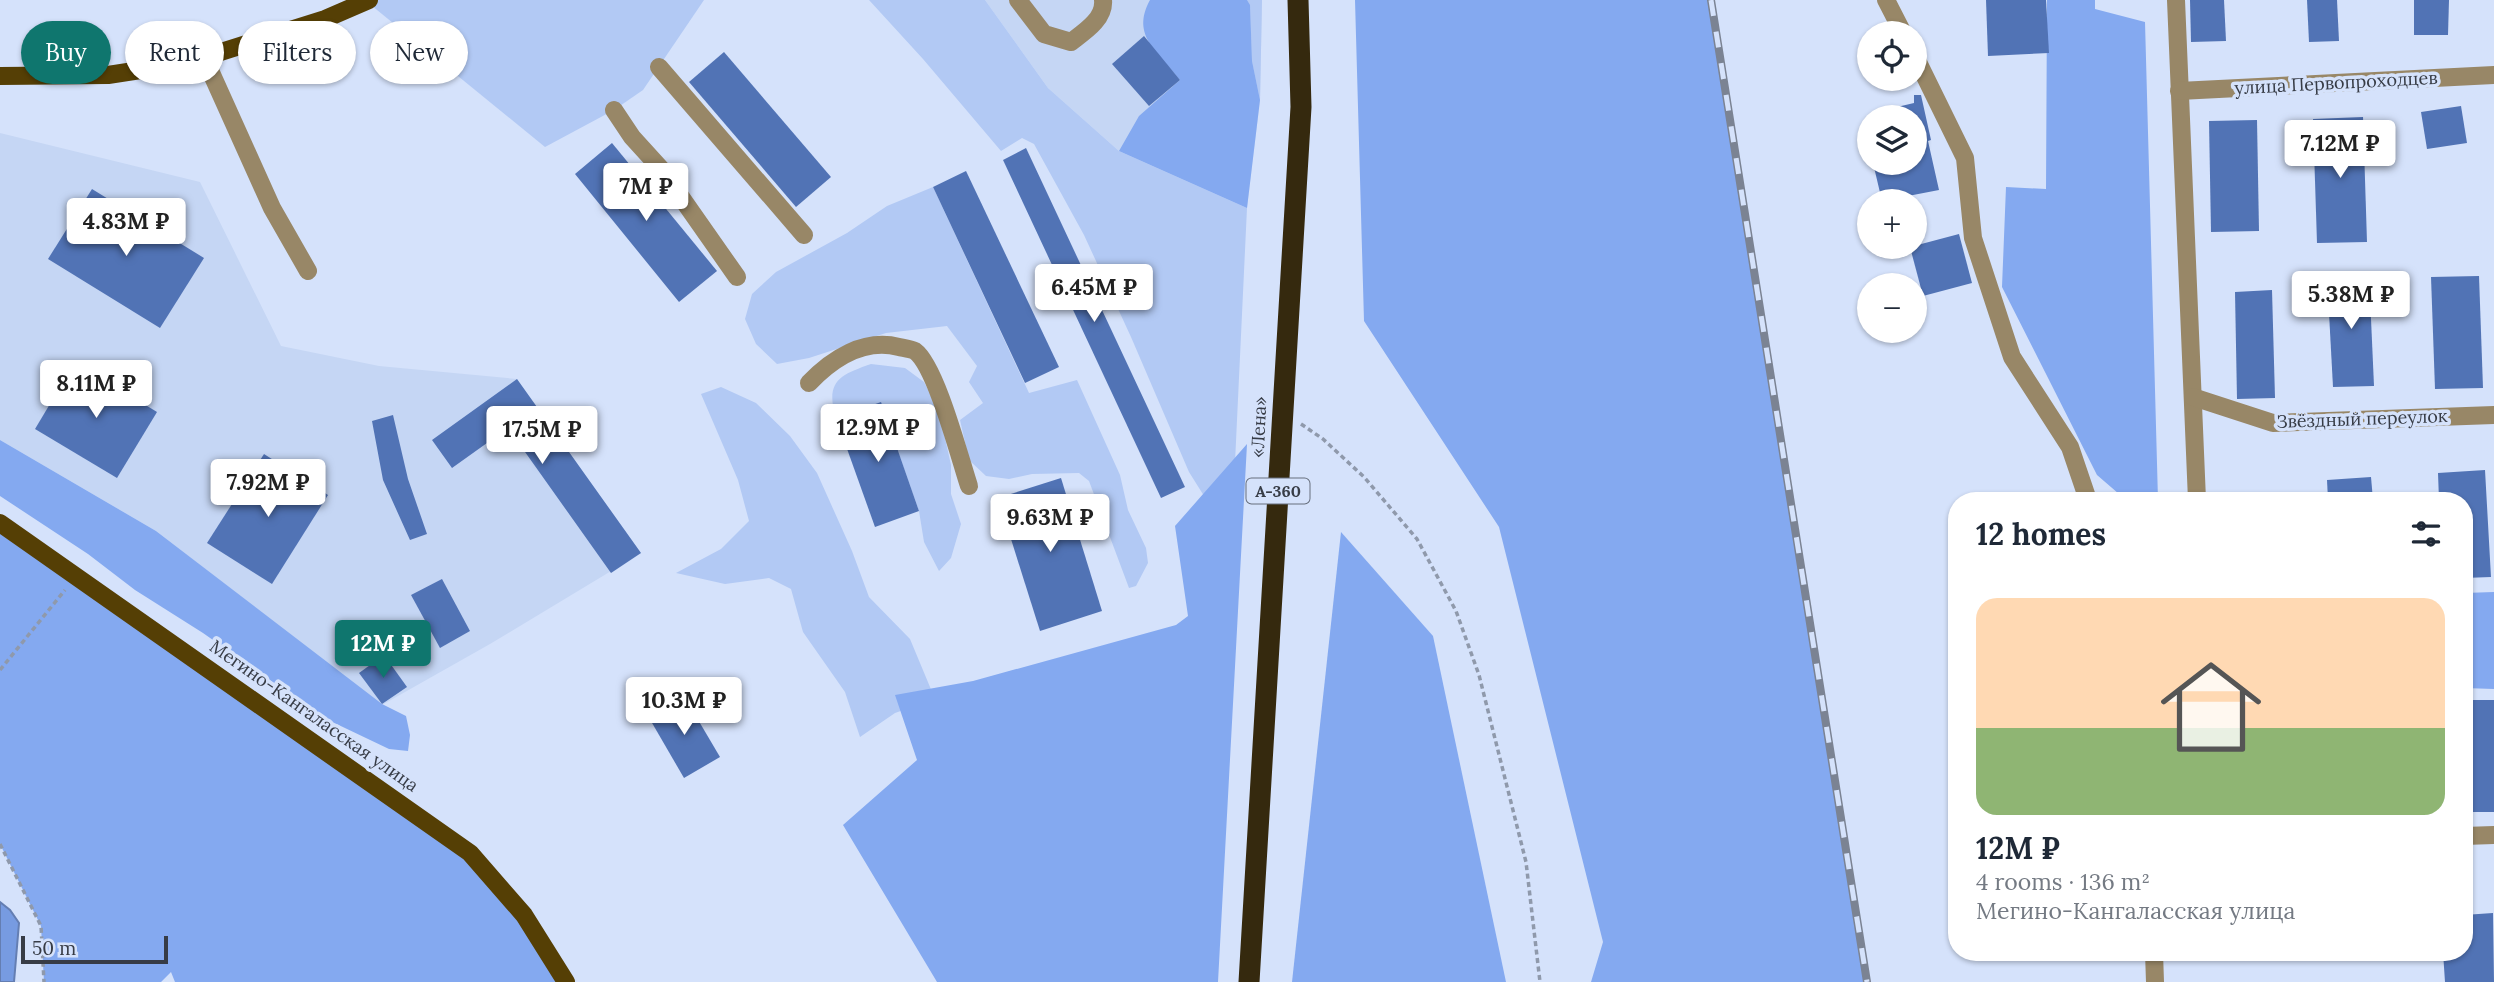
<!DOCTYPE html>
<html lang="en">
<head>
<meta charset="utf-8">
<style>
  body { margin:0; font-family:Lora,serif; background:#f6f6f7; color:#1f2937; height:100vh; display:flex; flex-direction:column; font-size:26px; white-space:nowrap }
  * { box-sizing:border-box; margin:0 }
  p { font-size:23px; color:#747a83 }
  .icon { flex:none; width:38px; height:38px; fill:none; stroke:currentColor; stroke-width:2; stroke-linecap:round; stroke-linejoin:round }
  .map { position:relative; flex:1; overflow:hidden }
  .details { position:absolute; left:1948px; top:492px; width:525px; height:469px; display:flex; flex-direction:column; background:#fff; border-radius:28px; box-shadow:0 2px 5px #0004 }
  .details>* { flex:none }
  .guide { position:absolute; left:21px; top:21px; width:665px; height:63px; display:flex; gap:14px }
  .fabs { position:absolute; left:1857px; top:21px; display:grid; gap:14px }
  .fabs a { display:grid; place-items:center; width:70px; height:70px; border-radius:50%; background:#fff; box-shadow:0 2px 5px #0004; font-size:35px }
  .scale { position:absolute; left:21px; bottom:18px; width:147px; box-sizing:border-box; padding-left:7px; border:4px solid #373c46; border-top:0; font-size:19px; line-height:24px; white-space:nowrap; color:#373c46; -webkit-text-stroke:5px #d5e2fb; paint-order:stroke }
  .price { position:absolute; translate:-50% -60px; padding:0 16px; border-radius:7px; background:#fff; color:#222; font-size:23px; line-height:46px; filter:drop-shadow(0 2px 4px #0008) }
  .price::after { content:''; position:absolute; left:50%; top:42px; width:21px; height:16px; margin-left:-10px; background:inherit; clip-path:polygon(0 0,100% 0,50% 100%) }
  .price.selected { background:#0f766e; color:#fff }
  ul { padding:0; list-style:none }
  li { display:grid; align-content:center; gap:14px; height:371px; padding:0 28px }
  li+li { border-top:2px solid #e0e1e3 }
  li span { display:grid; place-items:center; height:217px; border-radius:21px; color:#555 }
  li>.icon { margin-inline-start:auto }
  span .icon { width:126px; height:126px; fill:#fffc; stroke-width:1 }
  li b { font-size:30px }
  h2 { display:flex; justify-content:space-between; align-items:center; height:84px; padding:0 28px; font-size:30px }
  .pill { padding:0 24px; border-radius:32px; background:#fff; box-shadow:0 2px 5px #0004; font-size:24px; line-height:63px }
  .pill.selected { background:#0f766e; color:#fff }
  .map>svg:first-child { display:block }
  .built { fill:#c5d6f4 }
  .green { fill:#b2c9f4 }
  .forest { fill:#84a9f0 }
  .water { fill:#779be1; stroke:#647eb2; stroke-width:2 }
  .building { fill:#5173b5 }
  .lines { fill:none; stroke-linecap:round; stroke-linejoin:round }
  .path { stroke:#8f99ab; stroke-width:3.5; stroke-dasharray:5 3.5; stroke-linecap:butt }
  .minor { stroke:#988767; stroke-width:18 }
  .major { stroke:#553f05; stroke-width:18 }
  .highway { stroke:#35290e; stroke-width:21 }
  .rail-casing { stroke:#7b8393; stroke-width:8 }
  .rail { stroke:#d5e2fb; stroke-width:5; stroke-dasharray:16; stroke-linecap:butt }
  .labels { text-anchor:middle; stroke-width:7; stroke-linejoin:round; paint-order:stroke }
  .shield { fill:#d5e2fb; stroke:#666e7c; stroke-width:2 }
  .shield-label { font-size:16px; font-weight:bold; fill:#373c46 }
  .street-label { font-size:18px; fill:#373c46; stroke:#d5e2fb }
</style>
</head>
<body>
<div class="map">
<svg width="2494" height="982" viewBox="0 0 2494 982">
  <rect width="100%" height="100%" fill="#d5e2fb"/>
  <g class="built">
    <polygon points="985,0 1262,0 1260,100 1247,208 1119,151 1048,88"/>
    <polygon points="0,133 200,182 281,346 379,366 517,379 641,553 490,644 382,705 156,531 0,440"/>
  </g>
  <g class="green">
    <polygon points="369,0 704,0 643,90 614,110 545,147 366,1"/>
    <polygon points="869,0 985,0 1048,88 1119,151 1247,208 1233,505 1221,523 1189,472 1131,337 1084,235 1034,144 1022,138 1001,151 923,59"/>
    <polygon points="1247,0 1262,0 1260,100 1252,61 1250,6"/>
    <polygon points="933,187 1029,393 1077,380 1120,475 1128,510 1146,548 1148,563 1136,586 1129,588 1089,481 1079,473 1032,474 1009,479 986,476 969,460 960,420 983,403 969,382 977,366 947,326 886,333 809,358 777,364 756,344 745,319 752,294 776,272 847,233 887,206"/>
    <path d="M871,364l34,4 19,14 15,29 12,54v29l10,30 -10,34 -12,13 -15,-29 -5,-31 -38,-108 -45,15c-11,-36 3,-43 35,-54z"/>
    <polygon points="721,387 756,403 790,436 817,473 852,551 869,597 910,639 935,699 895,713 860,737 845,692 803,632 791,589 769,578 725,584 676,573 721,549 749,521 738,480 701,394"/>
  </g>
  <g class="forest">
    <path d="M1150,0h97l3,5 2,56 8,39 -13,108 -128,-57 20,-35 41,-36c-21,-27 -50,-44 -30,-80z"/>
    <polygon points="1355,0 1709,0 1867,982 1591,982 1603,942 1499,527 1364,321"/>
    <polygon points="2047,0 2095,0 2095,9 2145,22 2158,500 2126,500 2097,475 2002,287 2006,187 2046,189"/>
    <polygon points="0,440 156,531 382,704 406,716 410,735 408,751 389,749 324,718 203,633 135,590 88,554 0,496"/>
    <polygon points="1247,444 1218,982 937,982 843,825 917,760 895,695 973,681 1176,625 1188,616 1175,526"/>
    <polygon points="0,523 470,852 566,982 175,982 171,972 161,982 44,982 41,926 0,844"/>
    <polygon points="1341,532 1433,636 1506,982 1292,982"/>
    <polygon points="2494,592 2494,689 2464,688 2464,593"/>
  </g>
  <polygon class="water" points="0,902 10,910 19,923 14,982 0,982"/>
  <g class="building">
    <polygon points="1986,0 2046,0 2049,53 1988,56"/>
    <polygon points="2190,0 2224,0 2226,41 2191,42"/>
    <polygon points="2307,0 2337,0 2339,41 2309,42"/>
    <polygon points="2414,0 2449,0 2448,35 2414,35"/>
    <polygon points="1144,36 1180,80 1149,106 1112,64"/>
    <polygon points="724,52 831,177 796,207 689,82"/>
    <polygon points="1914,95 1921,95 1931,140 1928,141 1939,190 1882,201 1873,163 1914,163 1914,117 1880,117 1880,111 1914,103"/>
    <polygon points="2461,106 2467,143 2427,149 2421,112"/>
    <polygon points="2363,117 2367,242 2317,243 2313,119"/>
    <polygon points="2257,120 2259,231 2211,232 2209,121"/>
    <polygon points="612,143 717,271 679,302 575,174"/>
    <polygon points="1026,148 1185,487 1161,498 1003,160"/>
    <polygon points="966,171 1059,367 1025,383 933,187"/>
    <polygon points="92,189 204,258 160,328 48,259"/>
    <polygon points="1959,234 1972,283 1923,296 1910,247"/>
    <polygon points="2369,274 2374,386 2333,387 2327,276"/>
    <polygon points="2479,276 2483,388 2435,389 2431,277"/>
    <polygon points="2272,290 2275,398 2237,399 2235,292"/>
    <polygon points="75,362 157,412 117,478 35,429"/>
    <polygon points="517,379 641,553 611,573 508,428 452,468 432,440"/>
    <polygon points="881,402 919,511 875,527 836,418"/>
    <polygon points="393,415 408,479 427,534 410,540 383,480 372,421"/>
    <polygon points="264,454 328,495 272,584 207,543"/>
    <polygon points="2485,470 2491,577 2464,578 2464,500 2439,500 2438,473"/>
    <polygon points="2371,477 2373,500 2328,500 2327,480"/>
    <polygon points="1061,478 1102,611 1040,631 998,498"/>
    <polygon points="442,579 470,631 440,648 411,595"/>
    <polygon points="384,655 407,687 382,704 359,673"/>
    <polygon points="684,696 720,757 684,778 648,716"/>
    <rect x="2464" y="700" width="30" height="112"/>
    <polygon points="2493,913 2494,982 2445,982 2443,952 2464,952 2464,915"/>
  </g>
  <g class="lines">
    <g class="path">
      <polyline points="1301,424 1323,439 1364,477 1417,539 1456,611 1479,675 1526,862 1540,982"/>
      <polyline points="0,670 65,590"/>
      <polyline points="0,844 41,926 44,982"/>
    </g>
    <g class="minor">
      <path d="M1018,0l26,34 27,8c13,-10 34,-23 32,-42"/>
      <polyline points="1886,0 1903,33"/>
      <polyline points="2176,0 2197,500"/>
      <polyline points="1914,54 1965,158 1973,238 2012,357 2070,447 2088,500"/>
      <polyline points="204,57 272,208 308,271"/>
      <polyline points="659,67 804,235"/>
      <polyline points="2179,91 2494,75"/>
      <polyline points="614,110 632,137 662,170 737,277"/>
      <path d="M809,383c23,-24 55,-45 90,-36 4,1 12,2 16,4 21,15 45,108 54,135"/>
      <polyline points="2193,397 2273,423 2494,415"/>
      <polyline points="2464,836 2494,835"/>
      <polyline points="2154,952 2155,982"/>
    </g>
    <g class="major">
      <polyline points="0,76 108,75 186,63 325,19 369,0"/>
      <polyline points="0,523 470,853 524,915 566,982"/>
    </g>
    <polyline class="highway" points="1249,982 1301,107 1298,0"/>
    <g class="rail-casing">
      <polyline id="rail" points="1711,0 1867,982"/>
    </g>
    <use href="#rail" class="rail"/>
  </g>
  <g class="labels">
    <rect class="shield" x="1246.5" y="478.5" width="63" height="25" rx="5"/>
    <g class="shield-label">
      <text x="1278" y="497">А-360</text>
    </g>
    <g class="street-label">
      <text transform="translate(2336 83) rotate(-3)" y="6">улица Первопроходцев</text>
      <text transform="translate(2362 419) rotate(-2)" y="6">Звёздный переулок</text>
      <text transform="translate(1259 427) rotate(-87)" y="6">«Лена»</text>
      <text transform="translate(314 716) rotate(35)" y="6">Мегино-Кангаласская улица</text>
    </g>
  </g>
</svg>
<div class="fabs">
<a><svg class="icon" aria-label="locate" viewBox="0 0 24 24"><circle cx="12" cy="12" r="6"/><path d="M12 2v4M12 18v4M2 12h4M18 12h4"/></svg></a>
<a><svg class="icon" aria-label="layers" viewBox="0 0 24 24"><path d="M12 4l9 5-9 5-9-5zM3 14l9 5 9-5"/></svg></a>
<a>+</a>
<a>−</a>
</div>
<div class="scale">50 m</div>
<b class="price" style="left:2340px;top:180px">7.12M ₽</b>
<b class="price" style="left:646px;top:223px">7M ₽</b>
<b class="price" style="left:126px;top:258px">4.83M ₽</b>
<b class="price" style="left:1094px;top:324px">6.45M ₽</b>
<b class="price" style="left:2351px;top:331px">5.38M ₽</b>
<b class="price" style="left:96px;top:420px">8.11M ₽</b>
<b class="price" style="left:878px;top:464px">12.9M ₽</b>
<b class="price" style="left:542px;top:466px">17.5M ₽</b>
<b class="price" style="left:268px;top:519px">7.92M ₽</b>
<b class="price" style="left:1050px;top:554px">9.63M ₽</b>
<b class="price selected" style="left:383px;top:680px">12M ₽</b>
<b class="price" style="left:684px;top:737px">10.3M ₽</b>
<div class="guide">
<a class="pill selected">Buy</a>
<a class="pill">Rent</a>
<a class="pill">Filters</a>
<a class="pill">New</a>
</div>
<section class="details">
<h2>12 homes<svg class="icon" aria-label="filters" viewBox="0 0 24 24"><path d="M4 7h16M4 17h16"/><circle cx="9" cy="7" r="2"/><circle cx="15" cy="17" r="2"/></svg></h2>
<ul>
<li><span style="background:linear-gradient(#ffd9b3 60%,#8fb573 0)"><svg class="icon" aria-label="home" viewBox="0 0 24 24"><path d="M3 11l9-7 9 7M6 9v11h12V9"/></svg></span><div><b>12M ₽</b><p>4 rooms · 136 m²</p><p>Мегино-Кангаласская улица</p></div></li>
</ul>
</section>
</div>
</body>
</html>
